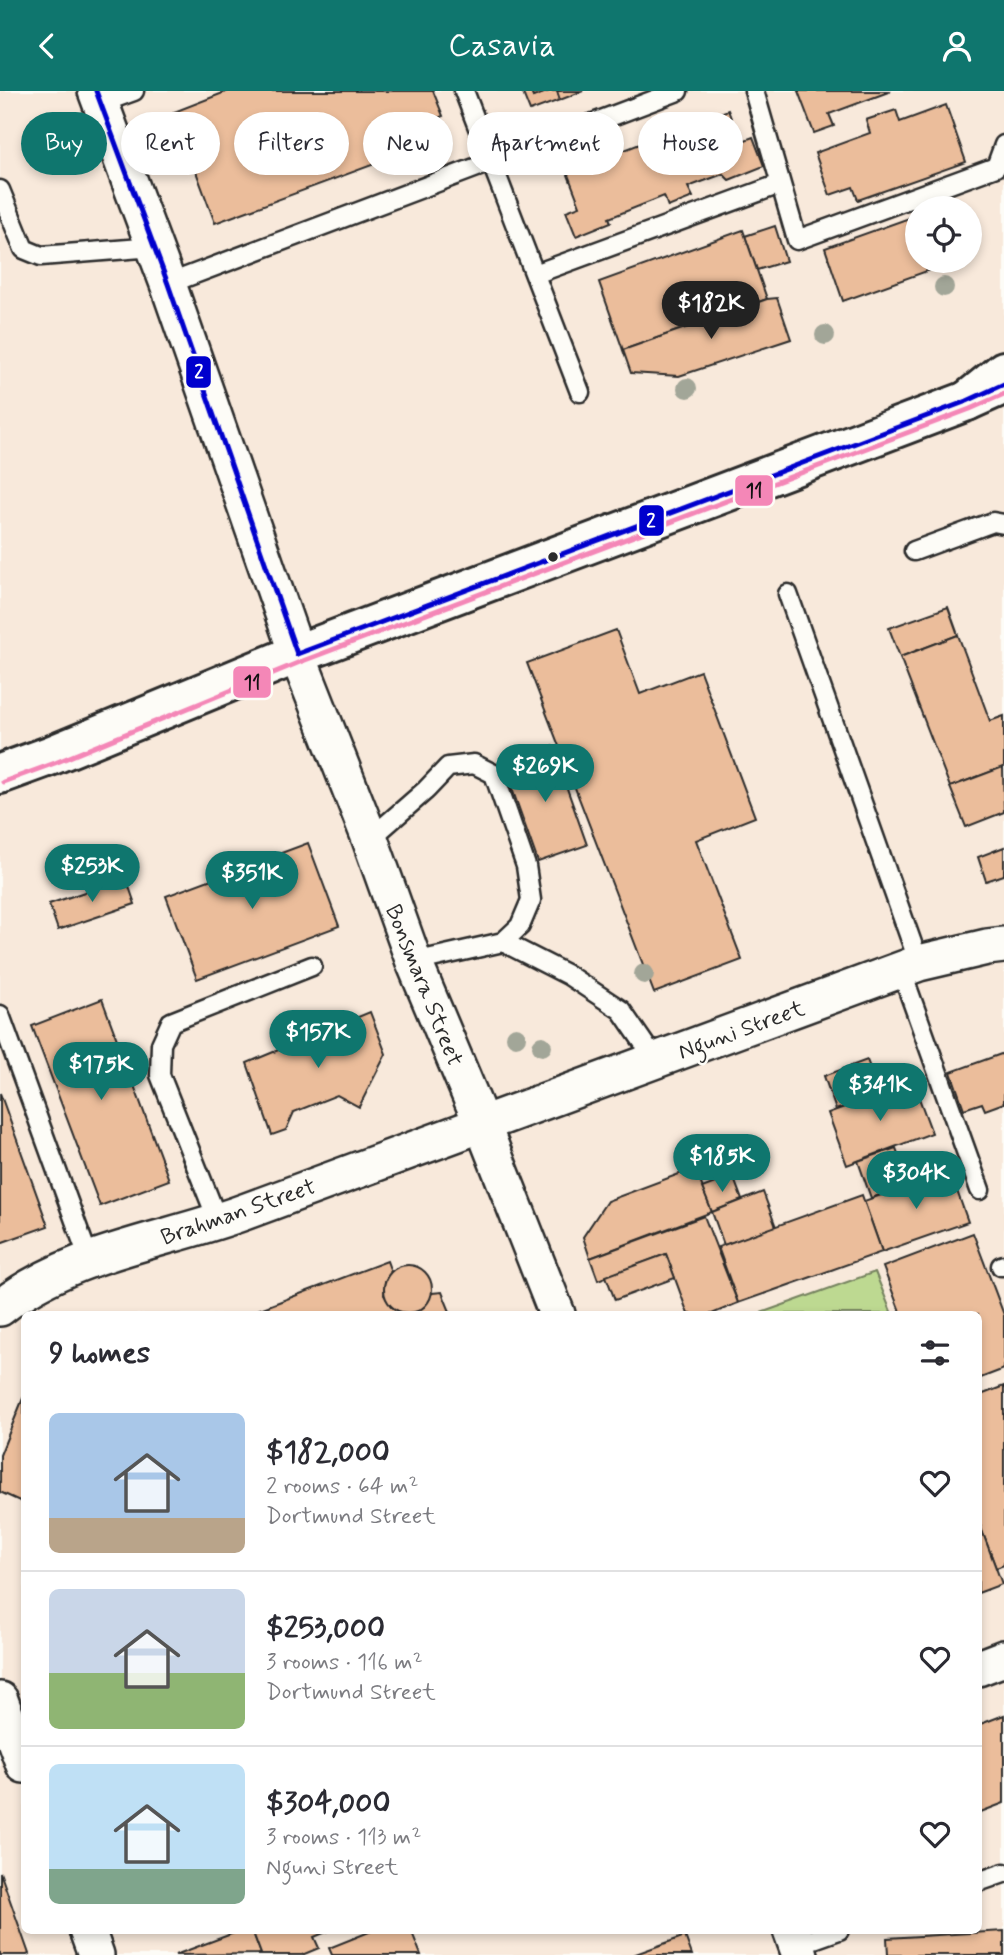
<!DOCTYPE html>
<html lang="en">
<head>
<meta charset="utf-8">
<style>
  body { margin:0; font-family:Mynerve,sans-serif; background:#f7f7f7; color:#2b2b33; height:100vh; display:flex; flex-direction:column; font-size:26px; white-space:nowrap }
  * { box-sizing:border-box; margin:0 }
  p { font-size:23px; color:#7c7c81 }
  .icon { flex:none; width:38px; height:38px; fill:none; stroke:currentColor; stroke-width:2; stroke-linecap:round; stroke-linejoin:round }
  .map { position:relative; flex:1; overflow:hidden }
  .side { position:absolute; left:21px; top:1220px; width:961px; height:623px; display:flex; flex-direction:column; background:#fff; border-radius:10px; box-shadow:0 4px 10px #0003 }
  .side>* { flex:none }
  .banner { position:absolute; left:21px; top:21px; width:962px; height:63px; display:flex; gap:14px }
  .controls { position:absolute; left:905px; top:105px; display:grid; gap:14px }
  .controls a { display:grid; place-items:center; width:77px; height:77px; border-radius:50%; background:#fff; box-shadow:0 4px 10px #0003; font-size:35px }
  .price { position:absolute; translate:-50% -60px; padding:0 16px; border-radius:24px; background:#0f766e; color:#fff; font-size:23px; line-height:46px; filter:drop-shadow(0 2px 4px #0008) }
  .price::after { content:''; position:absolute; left:50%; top:42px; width:21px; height:16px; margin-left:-10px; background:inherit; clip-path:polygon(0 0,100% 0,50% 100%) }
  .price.selected { background:#222; color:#fff }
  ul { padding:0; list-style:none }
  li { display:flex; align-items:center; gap:21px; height:175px; padding:0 28px }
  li+li { border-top:2px solid #e1e1e2 }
  li span { display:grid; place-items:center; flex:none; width:196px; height:140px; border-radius:10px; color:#555 }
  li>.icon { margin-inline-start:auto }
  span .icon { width:84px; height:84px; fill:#fffc; stroke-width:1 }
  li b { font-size:30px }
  h2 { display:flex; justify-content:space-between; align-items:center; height:84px; padding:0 28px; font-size:30px }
  .pill { padding:0 24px; border-radius:32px; background:#fff; box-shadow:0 4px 10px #0003; font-size:24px; line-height:63px }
  .pill.selected { background:#0f766e; color:#fff }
  header { display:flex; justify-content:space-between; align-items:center; height:91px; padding:0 28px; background:#0f766e; color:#fff; font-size:32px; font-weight:600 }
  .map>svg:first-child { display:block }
  .built { fill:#f8e9db; fill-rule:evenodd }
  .green { fill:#bdd991; stroke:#74825e; stroke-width:2 }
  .building { fill:#ebbd9b; stroke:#2b2b2b; stroke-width:2 }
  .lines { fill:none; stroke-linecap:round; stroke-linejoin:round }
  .service-casing { stroke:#2b2b2b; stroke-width:23 }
  .minor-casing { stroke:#2b2b2b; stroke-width:40 }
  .tertiary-casing { stroke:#2b2b2b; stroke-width:44 }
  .secondary-casing { stroke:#2b2b2b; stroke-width:44 }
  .service { stroke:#fdfcf7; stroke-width:18 }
  .minor { stroke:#fdfcf7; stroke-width:35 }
  .tertiary { stroke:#fdfcf7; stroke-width:38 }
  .secondary { stroke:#fdfcf7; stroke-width:38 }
  .bus-1-casing { stroke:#fdfcf7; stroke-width:10 }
  .bus-2-casing { stroke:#fdfcf7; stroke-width:10 }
  .bus-1 { stroke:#0000cd; stroke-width:5 }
  .bus-2 { stroke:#f487b7; stroke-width:5 }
  .tree { fill:#a2a698 }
  .bus-dot { fill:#2b2b2b; stroke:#fdfcf7; stroke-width:2.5 }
  .labels { text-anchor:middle; stroke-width:5; stroke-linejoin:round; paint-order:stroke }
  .street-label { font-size:23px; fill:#2b2b2b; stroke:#fdfcf7 }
  .line-badge { stroke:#fdfcf7; stroke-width:2.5 }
  .badge-label { font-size:19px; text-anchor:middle; font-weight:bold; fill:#fff }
  .pale-badge-label { font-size:19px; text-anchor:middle; font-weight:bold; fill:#111 }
</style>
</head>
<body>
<header><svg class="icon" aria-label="back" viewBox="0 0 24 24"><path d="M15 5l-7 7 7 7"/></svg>Casavia<svg class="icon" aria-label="person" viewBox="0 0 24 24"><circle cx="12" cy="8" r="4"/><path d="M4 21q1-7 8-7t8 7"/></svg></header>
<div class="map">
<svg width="1004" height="1864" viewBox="0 0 1004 1864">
  <rect width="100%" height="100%" fill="#fdfcf7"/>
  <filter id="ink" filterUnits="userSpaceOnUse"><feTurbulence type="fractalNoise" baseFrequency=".0143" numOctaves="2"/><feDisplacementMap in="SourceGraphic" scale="14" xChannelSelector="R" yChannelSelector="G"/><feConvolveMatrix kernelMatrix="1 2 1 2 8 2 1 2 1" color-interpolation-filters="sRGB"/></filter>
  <g filter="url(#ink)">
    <path class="built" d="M0,0h1004v1864h-1004zM917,117h53v53h-53zM24,1223h954v616h-954z"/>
    <polygon class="green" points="875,1181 892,1223 758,1223"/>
    <g class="building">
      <polygon points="228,0 433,0 443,25 430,30 437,50 215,132 174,21"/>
      <polygon points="522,0 531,0 533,6 549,0 557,0 560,9 530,20"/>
      <polygon points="531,0 549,0 533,6"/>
      <polygon points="557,0 583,0 560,9"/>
      <polygon points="798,0 891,0 829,23 834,35 814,42"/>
      <polygon points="946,14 966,71 858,109 853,96 830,104 815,62 870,42 866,29 896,19 900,31"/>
      <polygon points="728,19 740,51 753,46 764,75 729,89 723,83 688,96 693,106 668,116 664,105 609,127 611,131 576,145 566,120 580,115 567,81"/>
      <polygon points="912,126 917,141 917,170 927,170 930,179 843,210 825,157"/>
      <polygon points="775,135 786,170 757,179 745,145"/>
      <polygon points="743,139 767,208 623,259 599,191"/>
      <polygon points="777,207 791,248 679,285 631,282 623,259 767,208"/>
      <polygon points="948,516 958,544 900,566 889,537"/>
      <polygon points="616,539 640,603 700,580 755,726 696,749 742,869 654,902 527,572"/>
      <polygon points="958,544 990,630 1004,625 1004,676 950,696 900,566"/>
      <polygon points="552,655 587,754 538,771 503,672"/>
      <polygon points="1003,676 1004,721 966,736 950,696"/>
      <polygon points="308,752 339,835 197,888 166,805"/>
      <polygon points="1004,756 1004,784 986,790 978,766"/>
      <polygon points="126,787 135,813 58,839 49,813"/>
      <polygon points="102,908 169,1089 100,1115 32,935"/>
      <polygon points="370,921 386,963 359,1016 337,1004 294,1021 286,1039 272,1044 247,972"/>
      <polygon points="1004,962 1004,1012 985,1019 982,1012 964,1018 951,981"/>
      <polygon points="867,969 880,1003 836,1019 824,985"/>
      <polygon points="913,991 932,1042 847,1074 828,1022"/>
      <polygon points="0,1002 48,1135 0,1152"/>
      <polygon points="896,1057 909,1094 871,1107 858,1070"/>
      <polygon points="695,1077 712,1121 590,1167 583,1146 607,1110"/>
      <polygon points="950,1080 968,1131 882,1161 864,1110"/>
      <polygon points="733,1085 742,1109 712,1121 702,1097"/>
      <polygon points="763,1101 776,1136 724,1154 712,1121"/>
      <polygon points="862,1104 882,1161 738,1212 718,1156"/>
      <polygon points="704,1125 738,1212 712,1223 688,1223 666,1163 598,1189 590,1167"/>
      <polygon points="973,1142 1004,1224 1004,1278 978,1288 978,1223 901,1223 883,1176"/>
      <polygon points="666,1163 675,1187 615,1209 606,1185"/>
      <polygon points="387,1170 391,1181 385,1190 384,1204 392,1216 400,1221 412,1222 425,1215 432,1202 442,1201 451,1223 247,1223"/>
      <circle cx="408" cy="1198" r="24"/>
      <polygon points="1004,1295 1004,1474 996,1477 978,1429 978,1305"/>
      <polygon points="24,1305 24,1412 0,1401 0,1364"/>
      <polygon points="978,1429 1002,1493 978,1502"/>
      <polygon points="1004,1624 1004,1712 978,1722 978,1634"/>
      <polygon points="0,1781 29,1863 27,1864 0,1864"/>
      <polygon points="242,1839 252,1839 261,1863 175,1864"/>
      <polygon points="252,1839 331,1839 314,1846 319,1857 302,1864 257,1864 261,1863"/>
      <polygon points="374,1839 411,1839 421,1864 332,1864 329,1857"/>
      <polygon points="1004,1840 1004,1864 888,1864 887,1847"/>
      <polygon points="685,1845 692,1864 633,1864"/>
    </g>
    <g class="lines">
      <g class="service-casing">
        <g id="service">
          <polyline points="464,0 580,301"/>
          <polyline points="754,0 797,149 996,76 1004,54"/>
          <polyline points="101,12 134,0"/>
          <polyline points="0,99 24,158 41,165 154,156"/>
          <polyline points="535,183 780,93"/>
          <polyline points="168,193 678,0"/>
          <polyline points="914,460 993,431 1004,433"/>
          <polyline points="788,503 919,872"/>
          <polyline points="370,748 426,699 448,676 474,673 494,683 526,775 531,809 520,835 503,851 414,871"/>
          <polyline points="503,851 568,884 621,919 656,970"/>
          <polyline points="901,879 980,1099"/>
          <polyline points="0,924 89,1168"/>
          <polyline points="218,1130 160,984 161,953 171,931 312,875"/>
          <polyline points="1001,1175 1004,1174"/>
          <polyline points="978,1791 1004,1782"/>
          <polyline points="797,1854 839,1839"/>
        </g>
      </g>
      <g class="minor-casing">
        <g id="minor">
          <polyline points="96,0 168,193 297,563 370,748 414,871 482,1033 557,1223"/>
          <path d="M0,1217c69,-56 163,-66 244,-96 225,-84 450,-167 675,-249l68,-16 17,-2"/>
          <polyline points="978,1577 1004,1567"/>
          <polyline points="0,1609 24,1674"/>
          <polyline points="87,1839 96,1864"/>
          <polyline points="791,1839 800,1864"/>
        </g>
      </g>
      <g class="tertiary-casing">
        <polyline id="tertiary" points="0,683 52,664 297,563 967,310 996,297"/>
      </g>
      <g class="secondary-casing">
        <polyline id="secondary" points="967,310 1004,280"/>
      </g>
      <use href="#service" class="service"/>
      <use href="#minor" class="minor"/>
      <use href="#tertiary" class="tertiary"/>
      <use href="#secondary" class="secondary"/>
      <g class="bus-1-casing">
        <g id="bus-1">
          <polyline points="96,0 168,193 297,563"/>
          <polyline points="297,563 967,310 1004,293"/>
        </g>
      </g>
      <g class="bus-2-casing">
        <polyline id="bus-2" points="3,691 55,672 300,571 970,318 1004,303"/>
      </g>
      <use href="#bus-1" class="bus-1"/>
      <use href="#bus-2" class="bus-2"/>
    </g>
    <g class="tree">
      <circle cx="944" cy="196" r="10"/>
      <circle cx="825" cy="244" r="10"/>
      <circle cx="687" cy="297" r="10"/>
      <circle cx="644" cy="883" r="10"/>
      <circle cx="516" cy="946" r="10"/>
      <circle cx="542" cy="955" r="10"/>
    </g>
  </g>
  <circle class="bus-dot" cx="553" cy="466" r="6"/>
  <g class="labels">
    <g class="street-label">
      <text transform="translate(425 894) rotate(68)" y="8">Bonsmara Street</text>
      <text transform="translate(741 938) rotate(-20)" y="8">Nguni Street</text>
      <text transform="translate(238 1120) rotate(-19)" y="8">Brahman Street</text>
    </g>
  </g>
  <g class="line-badge">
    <rect x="185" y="264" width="27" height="34" rx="7" fill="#0000cd"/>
    <rect x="734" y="383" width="40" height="33" rx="7" fill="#f487b7"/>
    <rect x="638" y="413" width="27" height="33" rx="7" fill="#0000cd"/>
    <rect x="232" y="574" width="40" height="34" rx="7" fill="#f487b7"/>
  </g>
  <g class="badge-label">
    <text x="199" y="287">2</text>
    <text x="651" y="436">2</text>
  </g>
  <g class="pale-badge-label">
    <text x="754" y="406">11</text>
    <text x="252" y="598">11</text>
  </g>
</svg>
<div class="controls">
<a><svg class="icon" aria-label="locate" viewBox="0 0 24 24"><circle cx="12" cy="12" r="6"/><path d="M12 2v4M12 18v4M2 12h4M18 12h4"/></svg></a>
</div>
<b class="price selected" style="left:711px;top:250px">$182K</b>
<b class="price" style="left:545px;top:713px">$269K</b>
<b class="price" style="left:92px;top:813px">$253K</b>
<b class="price" style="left:252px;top:820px">$351K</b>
<b class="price" style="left:318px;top:979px">$157K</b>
<b class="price" style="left:101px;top:1011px">$175K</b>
<b class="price" style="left:880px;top:1032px">$341K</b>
<b class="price" style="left:722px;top:1103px">$185K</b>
<b class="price" style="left:916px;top:1120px">$304K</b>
<div class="banner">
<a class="pill selected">Buy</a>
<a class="pill">Rent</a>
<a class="pill">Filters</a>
<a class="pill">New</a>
<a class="pill">Apartment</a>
<a class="pill">House</a>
</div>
<section class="side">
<h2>9 homes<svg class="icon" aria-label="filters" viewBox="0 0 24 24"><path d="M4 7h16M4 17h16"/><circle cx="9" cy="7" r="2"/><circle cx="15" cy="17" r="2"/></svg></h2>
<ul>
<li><span style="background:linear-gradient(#a9c7e8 75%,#b9a48a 0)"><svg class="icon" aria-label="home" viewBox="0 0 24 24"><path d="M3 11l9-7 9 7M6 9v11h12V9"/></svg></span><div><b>$182,000</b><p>2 rooms · 64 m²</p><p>Dortmund Street</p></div><svg class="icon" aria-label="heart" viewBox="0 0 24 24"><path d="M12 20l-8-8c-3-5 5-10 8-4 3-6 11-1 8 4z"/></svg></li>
<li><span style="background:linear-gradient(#c9d6e8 60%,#8fb573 0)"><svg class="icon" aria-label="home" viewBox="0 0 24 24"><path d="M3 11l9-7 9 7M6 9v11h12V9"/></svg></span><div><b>$253,000</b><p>3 rooms · 116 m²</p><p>Dortmund Street</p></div><svg class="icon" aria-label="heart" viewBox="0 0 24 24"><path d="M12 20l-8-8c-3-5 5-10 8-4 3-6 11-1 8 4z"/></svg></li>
<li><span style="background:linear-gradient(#bfe0f5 75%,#7fa58c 0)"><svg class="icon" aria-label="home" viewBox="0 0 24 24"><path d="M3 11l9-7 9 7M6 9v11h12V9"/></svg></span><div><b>$304,000</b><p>3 rooms · 113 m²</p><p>Nguni Street</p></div><svg class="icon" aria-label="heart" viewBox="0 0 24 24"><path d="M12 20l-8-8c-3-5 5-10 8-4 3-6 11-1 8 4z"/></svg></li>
</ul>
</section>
</div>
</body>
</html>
